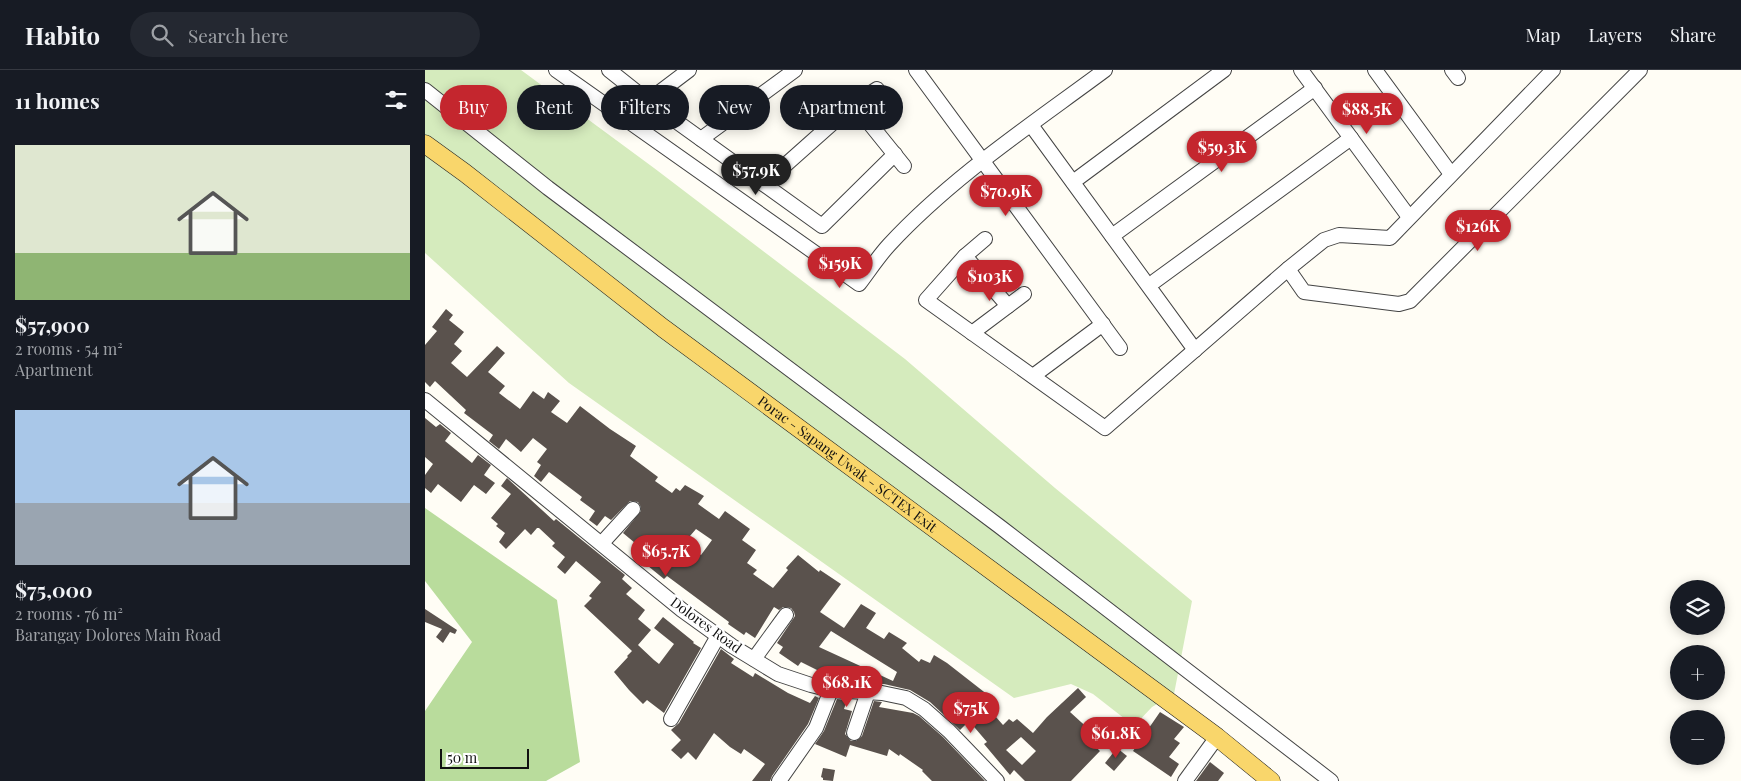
<!DOCTYPE html>
<html lang="en">
<head>
<meta charset="utf-8">
<style>
  body { margin:0; font-family:"Playfair Display",serif; background:#242831; color:#f1f3f6; height:100vh; display:flex; flex-direction:column; font-size:19px; white-space:nowrap }
  * { box-sizing:border-box; margin:0 }
  p { font-size:16px; color:#9ea1a6 }
  .icon { flex:none; width:28px; height:28px; fill:none; stroke:currentColor; stroke-width:2; stroke-linecap:round; stroke-linejoin:round }
  .map { position:relative; flex:1; overflow:hidden }
  .drawer { display:flex; flex-direction:column; background:#171b24; width:425px }
  .drawer>* { flex:none }
  .banner { position:absolute; left:15px; top:15px; width:475px; height:45px; display:flex; gap:10px }
  .controls { position:absolute; left:1245px; top:510px; display:grid; gap:10px }
  .controls a { display:grid; place-items:center; width:55px; height:55px; border-radius:50%; background:#171b24; box-shadow:0 2px 12px #0003; font-size:25px }
  .scale { position:absolute; left:15px; bottom:12px; width:89px; box-sizing:border-box; padding-left:5px; border:2px solid #111; border-top:0; font-size:14px; line-height:18px; white-space:nowrap; color:#111; -webkit-text-stroke:4px #fff; paint-order:stroke }
  .price { position:absolute; translate:-50% -42px; padding:0 11px; border-radius:18px; background:#c4262e; color:#fff; font-size:16px; line-height:32px; filter:drop-shadow(0 1px 2px #0008) }
  .price::after { content:''; position:absolute; left:50%; top:30px; width:15px; height:11px; margin-left:-8px; background:inherit; clip-path:polygon(0 0,100% 0,50% 100%) }
  .price.selected { background:#222; color:#fff }
  ul { padding:0; list-style:none }
  li { display:grid; align-content:center; gap:10px; height:265px; padding:0 15px }
  li span { display:grid; place-items:center; height:155px; border-radius:0px; color:#555 }
  li>.icon { margin-inline-start:auto }
  span .icon { width:90px; height:90px; fill:#fffc; stroke-width:1 }
  li b { font-size:21px }
  h2 { display:flex; justify-content:space-between; align-items:center; height:60px; padding:0 15px; font-size:21px }
  .tag { padding:0 18px; border-radius:22px; background:#171b24; box-shadow:0 2px 12px #0003; font-size:18px; line-height:45px }
  .tag.selected { background:#c4262e; color:#fff }
  header { display:flex; align-items:center; gap:30px; box-sizing:border-box; height:70px; padding:0 25px; background:#171b24; border-bottom:1px solid #363941 }
  header strong { font-size:24px }
  nav { display:flex; gap:28px; margin-inline-start:auto; font-size:18px }
  .search { width:350px; height:45px; background:#242831; display:flex; align-items:center; gap:12px; box-sizing:border-box; padding:0 18px; border-radius:28px; color:#9ea1a6; font-size:19px }
  main { display:flex; flex:1; min-height:0 }
  .map>svg:first-child { display:block }
  .green { fill:#d5ebbd }
  .forest { fill:#b9dc9c }
  .building { fill:#5a524d; fill-rule:evenodd }
  .lines { fill:none; stroke-linecap:round; stroke-linejoin:round }
  .minor-casing { stroke:#444; stroke-width:16 }
  .major-casing { stroke:#222; stroke-width:19 }
  .minor { stroke:#fff; stroke-width:14 }
  .major { stroke:#f9d66b; stroke-width:18 }
  .labels { text-anchor:middle; stroke-width:5; stroke-linejoin:round; paint-order:stroke }
  .street-label { font-size:14px; fill:#111; stroke:#fff }
</style>
</head>
<body>
<header>
<strong>Habito</strong>
<div class="search"><svg class="icon" aria-label="search" viewBox="0 0 24 24"><circle cx="10" cy="10" r="6"/><path d="M15 15l6 6"/></svg>Search here</div>
<nav><a>Map</a><a>Layers</a><a>Share</a></nav>
</header>
<main>
<section class="drawer">
<h2>11 homes<svg class="icon" aria-label="filters" viewBox="0 0 24 24"><path d="M4 7h16M4 17h16"/><circle cx="9" cy="7" r="2"/><circle cx="15" cy="17" r="2"/></svg></h2>
<ul>
<li><span style="background:linear-gradient(#dfe7d0 70%,#8fb573 0)"><svg class="icon" aria-label="home" viewBox="0 0 24 24"><path d="M3 11l9-7 9 7M6 9v11h12V9"/></svg></span><div><b>$57,900</b><p>2 rooms · 54 m²</p><p>Apartment</p></div></li>
<li><span style="background:linear-gradient(#a9c7e8 60%,#9aa5b1 0)"><svg class="icon" aria-label="home" viewBox="0 0 24 24"><path d="M3 11l9-7 9 7M6 9v11h12V9"/></svg></span><div><b>$75,000</b><p>2 rooms · 76 m²</p><p>Barangay Dolores Main Road</p></div></li>
</ul>
</section>
<div class="map">
<svg width="1316" height="711" viewBox="0 0 1316 711">
  <rect width="100%" height="100%" fill="#fffdf5"/>
  <polygon class="green" points="0,0 96,0 229,98 480,289 630,418 767,531 749,624 727,637 709,656 668,624 646,614 589,628 144,313 0,183"/>
  <polygon class="forest" points="0,438 132,530 155,692 121,711 0,711 0,641 47,572 0,511"/>
  <g class="building">
    <path d="M21,239l7,6 -4,5 15,12 -10,12 8,7 -11,12 16,14 30,-31 8,7 -17,19 17,14 -6,7 21,16 13,-18 11,8 4,-7 12,9 -9,11 16,11 13,-17 30,23 26,17 -6,10 28,21 -3,4 17,12 4,-5 4,3 5,-6 19,11 -6,8 21,15 6,-8 25,18 -8,11 14,10 -9,13 10,7 -4,4 20,14 15,-18 -2,-2 12,-13 21,17 1,-2 21,14 -21,28 24,16 17,-24 15,9 -10,15 18,11 5,-7 18,11 -5,5 17,14 2,-3 9,4 4,-8 13,8 41,32 -6,6 21,24 6,-6 4,3 4,-3 16,14 14,-16 31,-29 8,9 -16,15 22,20 -6,6 14,13 -29,30h-46l-11,-11 -4,5 -26,-31 3,-2 -18,-21 -9,9 -30,-28 -20,-12 -26,-6 -23,-1 -7,-4 -1,4 -21,-2 -14,-3 -3,-2 2,-6 -16,-8 -3,4 -19,-13 4,-6 -6,-4 18,-27 -1,-4 -3,-4 -8,-1 -4,3 -5,-3 -19,31 -9,-6 -2,3 -16,-11 1,-2 -62,-46 -3,3 -16,-13 4,-4 -19,-16 2,-3 -12,-10 18,-22v-4l-3,-5 -8,-1 -19,19 -6,-4 -8,10 -8,-6 6,-9 -15,-11 2,-3 -33,-25 -8,10 -7,-6 7,-11 -4,-3 10,-13 -14,-11 -12,14 -15,-13 -7,10 -10,-8 4,-6 -29,-22 2,-3 -31,-29 -5,6 -5,-5v-37l12,-14 -5,-4zM271,459l16,11 -11,15 -17,-12zM406,561l66,41 -4,9 -74,-34zM596,667l15,14 -14,14 -16,-15z"/>
    <polygon points="0,348 11,357 15,354 26,363 20,371 47,393 53,385 66,395 59,405 70,413 61,424 49,415 36,432 13,414 6,423 0,418 0,405 8,394 0,387"/>
    <polygon points="82,408 129,451 131,449 200,505 197,509 207,518 201,524 220,540 213,549 226,560 213,575 229,590 234,594 249,574 229,558 238,547 269,572 268,573 276,578 239,643 222,630 218,634 204,620 189,602 203,587 202,586 207,581 159,536 167,528 164,526 176,512 151,491 140,504 132,497 140,487 127,476 130,473 114,458 112,458 106,465 100,459 81,479 74,472 80,463 71,456 73,454 66,448 86,424 76,416"/>
    <polygon points="0,539 32,560 30,564 25,562 18,573 11,567 17,559 0,552"/>
    <polygon points="296,579 309,589 306,593 328,607 330,603 363,623 385,633 390,626 394,628 383,654 347,706 345,711 327,711 340,694 319,679 316,684 305,677 289,663 271,690 263,682 256,689 246,680 256,670 246,660 254,653"/>
    <polygon points="412,629 422,630 419,639 427,641 420,664 426,671 431,671 437,666 449,631 457,632 454,637 488,643 494,646 518,667 560,711 507,711 497,701 498,700 475,684 474,686 464,679 462,686 425,675 421,687 390,674 399,661"/>
    <polygon points="735,642 759,657 749,669 755,673 744,687 754,694 746,707 708,681"/>
    <polygon points="692,678 702,686 689,701 680,693"/>
    <polygon points="785,692 799,703 793,711 771,711"/>
    <polygon points="398,698 410,700 408,711 398,710 398,708 396,707"/>
  </g>
  <g class="lines">
    <g class="minor-casing">
      <g id="minor">
        <path d="M131,0l303,214c10,-13 19,-27 30,-39 63,-68 142,-120 216,-175"/>
        <polyline points="184,0 223,31 397,156 470,84"/>
        <polyline points="491,0 695,278"/>
        <polyline points="876,0 984,147"/>
        <polyline points="950,0 1026,104"/>
        <polyline points="1027,0 1033,8"/>
        <polyline points="0,20 123,118 574,456 906,711"/>
        <polyline points="223,31 264,0"/>
        <polyline points="429,34 479,96"/>
        <polyline points="606,55 770,280"/>
        <polyline points="276,69 370,0"/>
        <polyline points="648,112 799,0"/>
        <polyline points="339,114 429,34 452,19"/>
        <polyline points="687,166 890,18"/>
        <polyline points="560,169 540,186 501,230 680,358 863,199 899,170 914,165 965,168 1128,0"/>
        <polyline points="540,186 583,236"/>
        <polyline points="863,199 879,222 974,234 985,231 1215,0"/>
        <polyline points="730,211 926,68"/>
        <polyline points="547,263 599,224"/>
        <polyline points="608,306 678,254"/>
        <polyline points="0,330 257,540 307,576 353,604 386,615 406,620 457,623 481,628 499,639 524,661 572,711"/>
        <polyline points="177,473 208,439"/>
        <polyline points="329,589 361,545"/>
        <polyline points="246,649 293,566"/>
        <polyline points="429,663 443,622"/>
        <polyline points="354,711 391,658 406,620"/>
        <polyline points="760,711 792,667"/>
      </g>
    </g>
    <g class="major-casing">
      <g id="major">
        <path id="s1" d="M0,74l40,29 198,155 554,409 54,44"/>
      </g>
    </g>
    <use href="#minor" class="minor"/>
    <use href="#major" class="major"/>
  </g>
  <g class="labels">
    <g class="street-label">
      <text dy="5" stroke="none"><textPath href="#s1" startOffset="530">Porac - Sapang Uwak - SCTEX Exit</textPath></text>
      <text transform="translate(281 555) rotate(36)" y="5">Dolores Road</text>
    </g>
  </g>
</svg>
<div class="controls">
<a><svg class="icon" aria-label="layers" viewBox="0 0 24 24"><path d="M12 4l9 5-9 5-9-5zM3 14l9 5 9-5"/></svg></a>
<a>+</a>
<a>−</a>
</div>
<div class="scale">50 m</div>
<b class="price" style="left:942px;top:65px">$88.5K</b>
<b class="price" style="left:797px;top:103px">$59.3K</b>
<b class="price selected" style="left:331px;top:126px">$57.9K</b>
<b class="price" style="left:581px;top:147px">$70.9K</b>
<b class="price" style="left:1053px;top:182px">$126K</b>
<b class="price" style="left:415px;top:219px">$159K</b>
<b class="price" style="left:565px;top:232px">$103K</b>
<b class="price" style="left:241px;top:507px">$65.7K</b>
<b class="price" style="left:422px;top:638px">$68.1K</b>
<b class="price" style="left:546px;top:664px">$75K</b>
<b class="price" style="left:691px;top:689px">$61.8K</b>
<div class="banner">
<a class="tag selected">Buy</a>
<a class="tag">Rent</a>
<a class="tag">Filters</a>
<a class="tag">New</a>
<a class="tag">Apartment</a>
</div>
</div>
</main>
</body>
</html>
